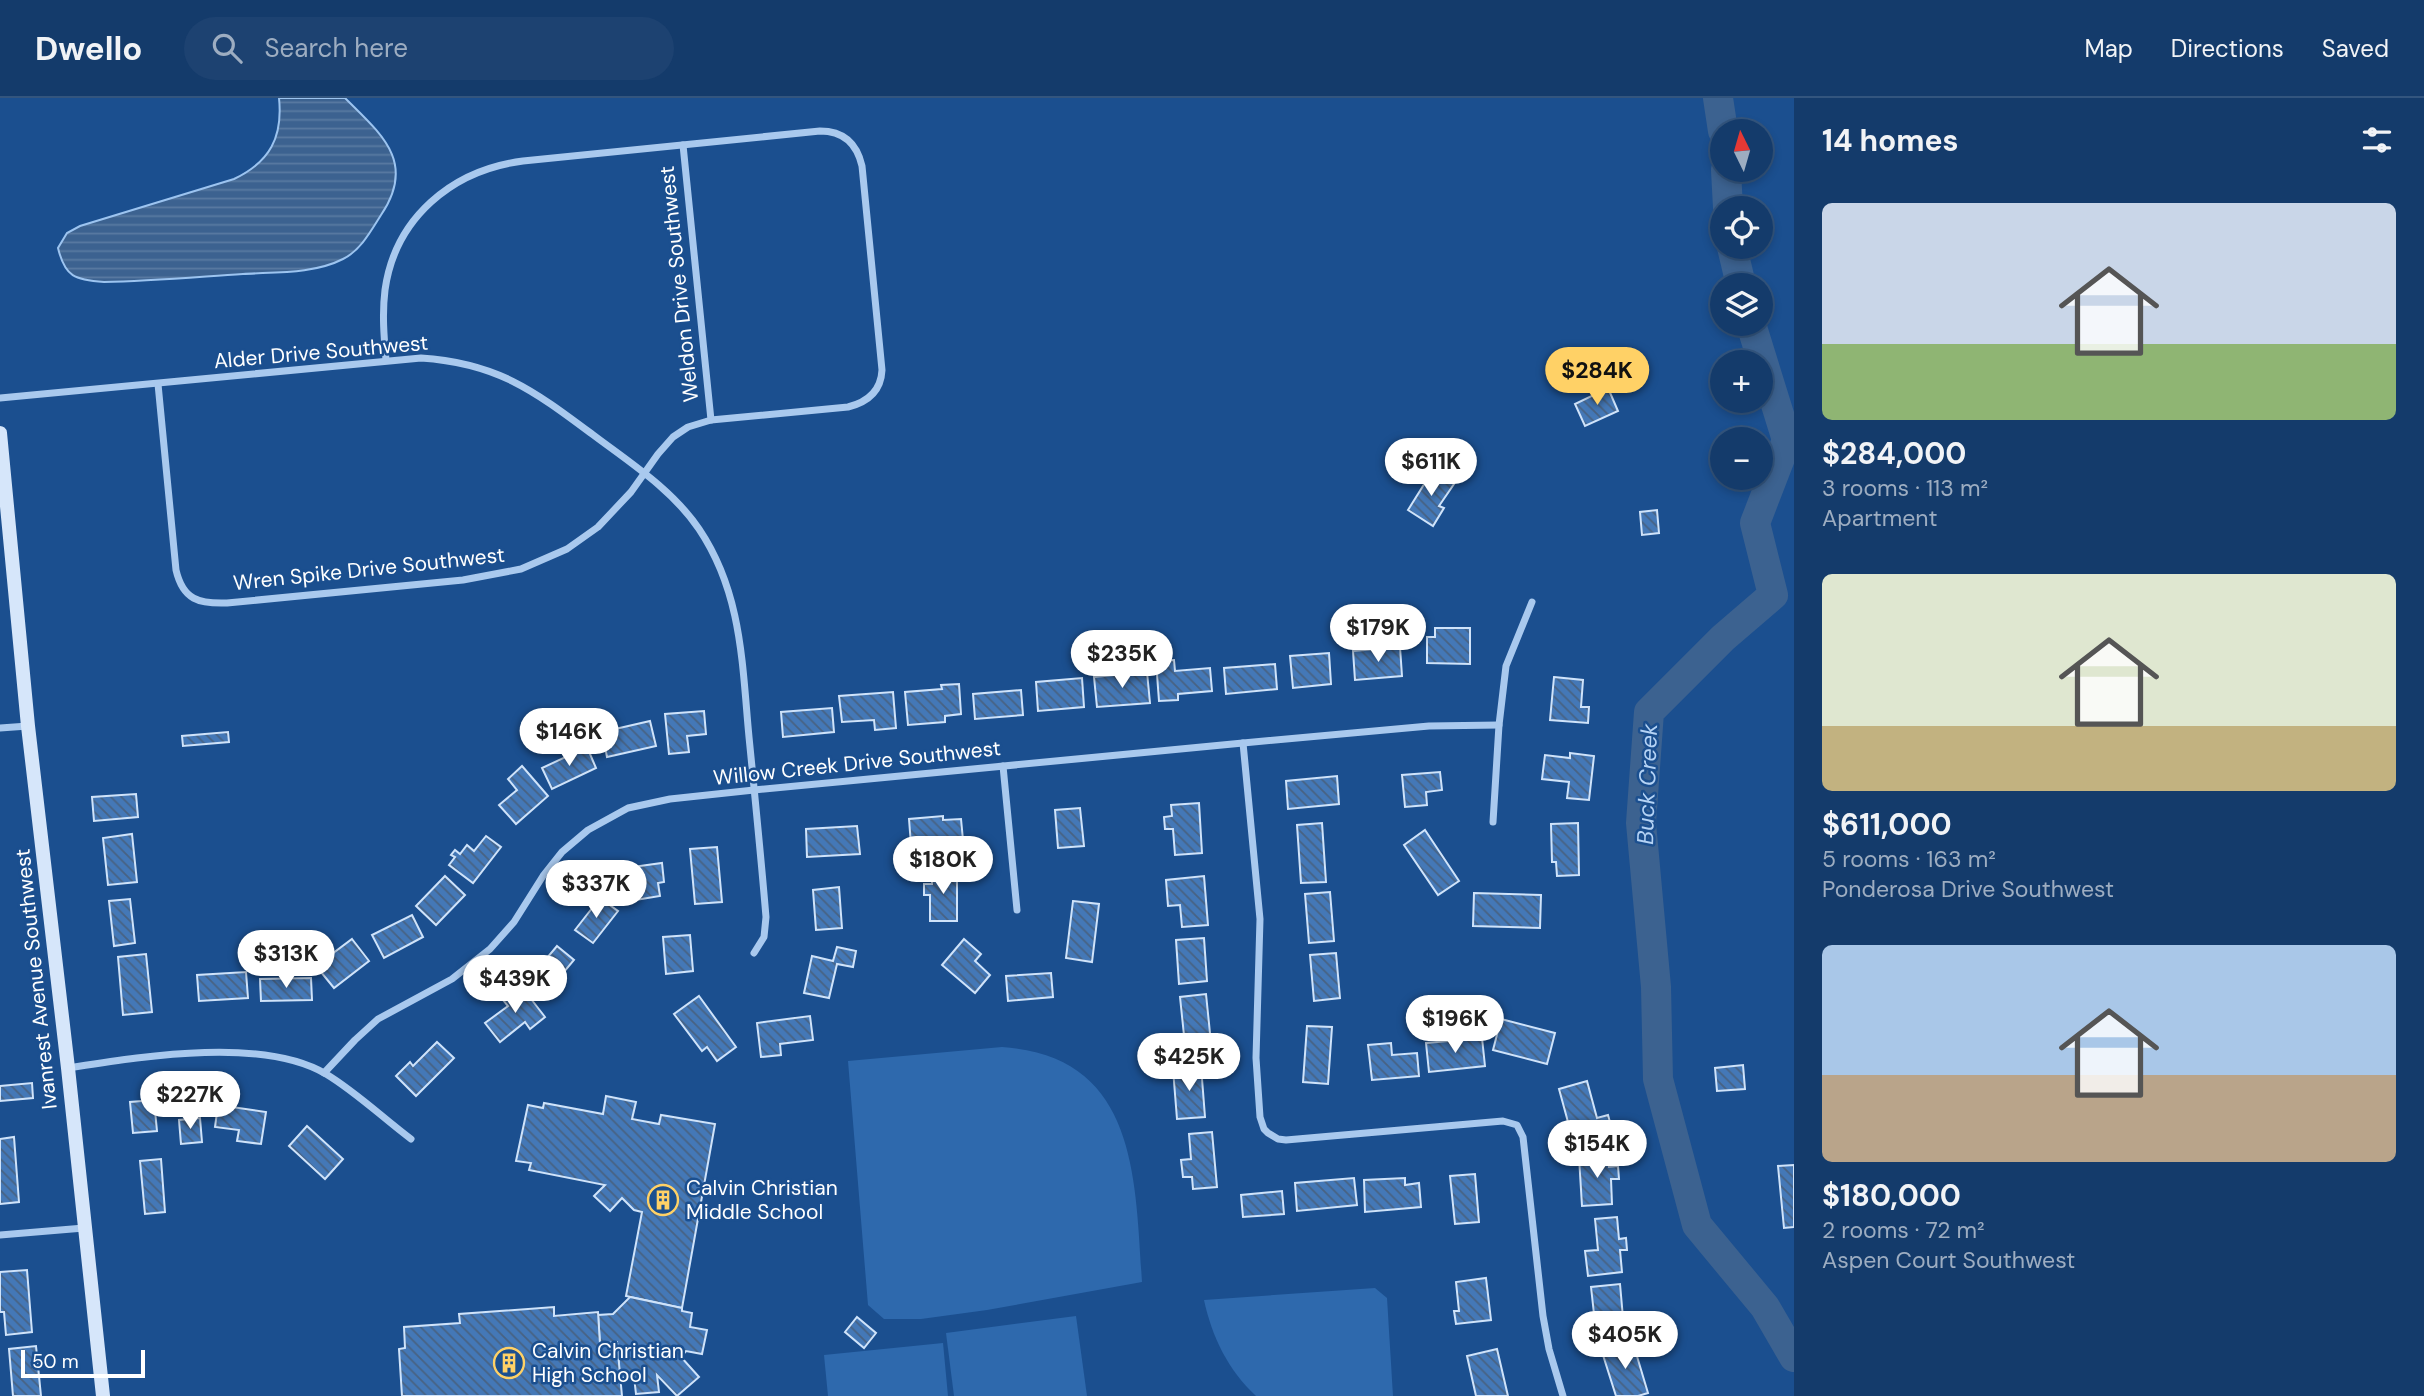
<!DOCTYPE html>
<html lang="en">
<head>
<meta charset="utf-8">
<style>
  body { margin:0; font-family:"DM Sans",sans-serif; background:#1d4271; color:#f1f3f6; height:100vh; display:flex; flex-direction:column; font-size:26px; white-space:nowrap }
  * { box-sizing:border-box; margin:0 }
  p { font-size:23px; color:#9dadc1 }
  .icon { flex:none; width:38px; height:38px; fill:none; stroke:currentColor; stroke-width:2; stroke-linecap:round; stroke-linejoin:round }
  .map { position:relative; flex:1; overflow:hidden }
  .details { display:flex; flex-direction:column; background:#143b6b; width:630px }
  .details>* { flex:none }
  .needle { width:46px; rotate:355deg }
  .buttons { position:absolute; left:1710px; top:21px; display:grid; gap:14px }
  .buttons a { display:grid; place-items:center; width:63px; height:63px; border-radius:50%; background:#143b6b; box-shadow:0 4px 10px #0003,0 0 0 2px #33557e; font-size:35px }
  .scale { position:absolute; left:21px; bottom:18px; width:124px; box-sizing:border-box; padding-left:7px; border:4px solid #fff; border-top:0; font-size:19px; line-height:24px; white-space:nowrap; color:#fff; -webkit-text-stroke:5px #1b4f8f; paint-order:stroke }
  .price { position:absolute; translate:-50% -60px; padding:0 16px; border-radius:24px; background:#fff; color:#222; font-size:23px; line-height:46px; filter:drop-shadow(0 2px 4px #0008) }
  .price::after { content:''; position:absolute; left:50%; top:42px; width:21px; height:16px; margin-left:-10px; background:inherit; clip-path:polygon(0 0,100% 0,50% 100%) }
  .price.active { background:#ffd166; color:#111 }
  ul { padding:0; list-style:none }
  li { display:grid; align-content:center; gap:14px; height:371px; padding:0 28px }
  li span { display:grid; place-items:center; height:217px; border-radius:10px; color:#555 }
  li>.icon { margin-inline-start:auto }
  span .icon { width:126px; height:126px; fill:#fffc; stroke-width:1 }
  li b { font-size:30px }
  h2 { display:flex; justify-content:space-between; align-items:center; height:84px; padding:0 28px; font-size:30px }
  header { display:flex; align-items:center; gap:42px; box-sizing:border-box; height:98px; padding:0 35px; background:#143b6b; border-bottom:2px solid #33557e }
  header strong { font-size:33px }
  nav { display:flex; gap:38px; margin-inline-start:auto; font-size:24px }
  .search { width:490px; height:63px; background:#1d4271; display:flex; align-items:center; gap:18px; box-sizing:border-box; padding:0 24px; border-radius:38px; color:#9dadc1; font-size:26px }
  main { display:flex; flex:1; min-height:0 }
  .map>svg:first-child { display:block }
  .pitch { fill:#2e69ad }
  .water { fill:url(#water-rules); stroke:#9cc4f0; stroke-width:2 }
  .lines { fill:none; stroke-linecap:round; stroke-linejoin:round }
  .river { stroke:#3c6290; stroke-width:30 }
  .building { fill:url(#building-back-hatch); stroke:#cfe3fa; stroke-width:2 }
  .street { stroke:#a9c9ee; stroke-width:7 }
  .secondary { stroke:#d6e6fa; stroke-width:14 }
  .labels { text-anchor:middle; stroke-width:5; stroke-linejoin:round; paint-order:stroke }
  .street-label { font-size:21px; fill:#fff; stroke:#1b4f8f }
  .poi-label { font-size:21px; fill:#fff; stroke:#1b4f8f; text-anchor:start }
  .water-label { font-size:23px; font-style:italic; fill:#b5d3f5; stroke:#1b4f8f }
</style>
</head>
<body>
<header>
<strong>Dwello</strong>
<div class="search"><svg class="icon" aria-label="search" viewBox="0 0 24 24"><circle cx="10" cy="10" r="6"/><path d="M15 15l6 6"/></svg>Search here</div>
<nav><a>Map</a><a>Directions</a><a>Saved</a></nav>
</header>
<main>
<div class="map">
<svg width="1794" height="1298" viewBox="0 0 1794 1298">
  <defs>
    <pattern id="water-rules" width="6" height="5" patternUnits="userSpaceOnUse" patternTransform="scale(1.75)"><rect width="6" height="5" fill="#3c6290"/><path d="M0 2.5h6" fill="none" stroke="#597aa1"/></pattern>
    <pattern id="building-back-hatch" width="6" height="6" patternUnits="userSpaceOnUse" patternTransform="scale(1.75)"><rect width="6" height="6" fill="#4478b7"/><path d="M-1 5l2 2M0 0l6 6M5-1l2 2" fill="none" stroke="#486282"/></pattern>
  </defs>
  <rect width="100%" height="100%" fill="#1b4f8f"/>
  <g class="pitch">
    <path d="M1002,949c136,9 133,131 140,235l-155,28 -66,9h-37l-16,-14 -20,-244z"/>
    <path d="M1375,1190l12,10 6,98h-137c-28,-26 -44,-59 -52,-96z"/>
    <polygon points="1076,1218 1087,1298 954,1298 946,1235"/>
    <polygon points="943,1245 948,1298 828,1298 824,1257"/>
  </g>
  <path class="water" d="M279,0h66c36,36 72,64 36,117 -10,16 -21,36 -38,44 -29,15 -68,13 -100,15 -47,3 -93,7 -139,8 -29,-2 -39,-5 -46,-34l9,-15 13,-7 154,-47c36,-17 49,-42 45,-81z"/>
  <g class="lines">
    <g class="river">
      <polyline points="1718,0 1723,33"/>
      <polyline points="1726,72 1728,110"/>
      <polyline points="1732,149 1741,187"/>
      <polyline points="1751,226 1787,342 1755,425 1773,497 1723,540 1649,614 1641,725 1656,889 1658,981 1697,1127 1765,1209 1794,1259"/>
    </g>
  </g>
  <g class="building">
    <polygon points="1608,290 1618,313 1585,328 1575,306"/>
    <polygon points="1433,372 1454,386 1439,408 1444,410 1433,428 1408,412"/>
    <polygon points="1657,412 1659,435 1642,437 1640,414"/>
    <polygon points="1435,530 1470,530 1470,566 1427,565 1427,539 1435,539"/>
    <polygon points="1400,549 1402,578 1355,582 1353,553"/>
    <polygon points="1329,555 1331,586 1293,590 1290,558"/>
    <polygon points="1174,562 1175,573 1210,570 1212,593 1178,596 1178,602 1159,603 1156,563"/>
    <polygon points="1275,566 1277,591 1226,596 1224,570"/>
    <polygon points="1147,574 1150,605 1097,609 1094,579"/>
    <polygon points="1554,579 1583,582 1581,609 1589,609 1588,625 1550,622"/>
    <polygon points="1082,580 1084,609 1038,613 1036,584"/>
    <polygon points="959,586 961,616 945,618 945,624 908,627 905,594 942,591 941,587"/>
    <polygon points="1021,592 1023,617 975,621 973,596"/>
    <polygon points="893,594 896,630 875,632 874,622 842,624 839,598"/>
    <polygon points="832,610 834,634 783,639 781,614"/>
    <polygon points="704,613 706,636 687,638 689,654 669,656 665,616"/>
    <polygon points="650,623 656,648 607,659 602,634"/>
    <polygon points="228,634 229,644 183,648 182,638"/>
    <polygon points="587,649 596,670 552,691 542,670"/>
    <polygon points="1570,655 1594,658 1589,702 1567,700 1569,684 1542,681 1545,657 1570,660"/>
    <polygon points="522,668 548,698 516,726 499,707 517,692 508,681"/>
    <polygon points="1440,674 1442,692 1426,694 1427,707 1405,709 1402,677"/>
    <polygon points="1337,678 1339,706 1288,711 1286,683"/>
    <polygon points="136,696 138,719 94,723 92,699"/>
    <polygon points="1199,705 1202,755 1175,757 1173,731 1165,731 1164,719 1172,718 1171,707"/>
    <polygon points="1080,710 1084,748 1058,750 1055,712"/>
    <polygon points="943,718 943,722 961,721 963,742 911,747 909,721"/>
    <polygon points="1322,725 1326,784 1301,785 1297,727"/>
    <polygon points="1578,725 1579,777 1557,778 1556,764 1552,764 1551,726"/>
    <polygon points="857,728 860,756 807,759 806,731"/>
    <polygon points="1425,732 1459,783 1438,797 1404,747"/>
    <polygon points="132,736 137,784 108,787 103,740"/>
    <polygon points="486,738 501,749 473,785 449,767 455,759 451,757 455,752 460,756 467,747 474,753"/>
    <polygon points="717,749 722,804 695,806 690,751"/>
    <polygon points="662,765 664,784 658,785 660,798 629,803 625,770"/>
    <polygon points="932,773 957,773 957,823 930,823 930,797 924,797 924,786 932,786"/>
    <polygon points="445,778 465,797 436,827 416,808"/>
    <polygon points="1204,778 1208,827 1182,829 1180,807 1168,808 1166,782"/>
    <polygon points="839,789 842,830 816,832 813,792"/>
    <polygon points="1330,794 1334,843 1309,845 1305,796"/>
    <polygon points="1474,795 1541,797 1540,830 1473,828"/>
    <polygon points="600,800 618,813 593,845 575,832"/>
    <polygon points="130,801 135,845 114,848 109,803"/>
    <polygon points="1073,803 1099,806 1092,864 1066,860"/>
    <polygon points="412,817 423,839 384,860 372,837"/>
    <polygon points="690,837 693,873 666,876 663,839"/>
    <polygon points="1204,840 1207,883 1179,886 1176,842"/>
    <polygon points="352,841 369,863 334,890 316,868"/>
    <polygon points="964,841 981,856 975,863 990,877 975,895 942,867"/>
    <polygon points="557,848 574,862 548,893 531,879"/>
    <polygon points="837,849 856,853 853,869 837,866 829,900 804,895 812,858 833,863"/>
    <polygon points="1336,855 1340,900 1314,903 1310,857"/>
    <polygon points="146,856 152,914 123,917 118,859"/>
    <polygon points="246,874 248,900 199,903 197,877"/>
    <polygon points="1051,875 1053,899 1008,903 1006,878"/>
    <polygon points="311,880 312,902 261,903 260,881"/>
    <polygon points="521,888 545,919 530,931 525,924 500,944 485,925 508,908 503,902"/>
    <polygon points="1206,896 1211,945 1185,947 1180,899"/>
    <polygon points="699,898 736,949 717,963 707,949 702,953 674,916"/>
    <polygon points="810,918 813,942 780,946 781,957 761,959 757,925"/>
    <polygon points="1501,921 1555,935 1547,966 1493,952"/>
    <polygon points="1307,928 1332,929 1328,986 1303,984"/>
    <polygon points="1482,940 1485,968 1429,974 1426,945"/>
    <polygon points="437,944 454,960 416,998 396,978 410,964 413,968"/>
    <polygon points="1391,945 1392,957 1417,955 1419,978 1372,982 1368,947"/>
    <polygon points="1743,967 1745,991 1717,993 1715,970"/>
    <polygon points="1201,968 1205,1019 1177,1021 1173,971"/>
    <polygon points="1587,983 1597,1020 1608,1017 1613,1035 1574,1046 1559,991"/>
    <polygon points="32,985 33,1000 0,1003 0,988"/>
    <polygon points="606,998 636,1004 632,1021 659,1026 661,1017 715,1026 682,1210 626,1198 642,1114 634,1112 622,1100 610,1113 594,1098 605,1087 529,1072 531,1065 516,1063 528,1007 543,1010 544,1005 603,1016"/>
    <polygon points="154,1002 157,1033 133,1035 130,1004"/>
    <polygon points="218,1007 266,1014 261,1046 237,1043 239,1032 215,1029"/>
    <polygon points="200,1020 202,1044 181,1046 179,1022"/>
    <polygon points="307,1028 343,1061 325,1081 289,1048"/>
    <polygon points="1212,1034 1217,1089 1193,1091 1192,1079 1183,1079 1181,1062 1191,1061 1189,1036"/>
    <polygon points="14,1039 19,1104 0,1106 0,1041"/>
    <polygon points="1608,1057 1609,1069 1618,1068 1619,1081 1611,1081 1612,1106 1582,1108 1579,1059"/>
    <polygon points="161,1061 165,1114 145,1116 140,1063"/>
    <polygon points="1794,1067 1794,1129 1784,1130 1778,1068"/>
    <polygon points="1475,1076 1479,1124 1455,1126 1450,1078"/>
    <polygon points="1354,1080 1357,1107 1297,1113 1295,1085"/>
    <polygon points="1405,1080 1405,1087 1419,1085 1421,1109 1365,1114 1364,1082"/>
    <polygon points="1282,1093 1284,1116 1243,1119 1241,1097"/>
    <polygon points="1617,1119 1619,1141 1626,1140 1627,1152 1620,1152 1622,1174 1588,1178 1585,1153 1598,1152 1595,1121"/>
    <polygon points="27,1172 32,1234 6,1237 4,1214 0,1214 0,1174"/>
    <polygon points="1486,1180 1491,1222 1456,1226 1454,1213 1459,1213 1456,1184"/>
    <polygon points="1620,1186 1624,1231 1596,1234 1591,1189"/>
    <polygon points="630,1199 682,1210 682,1213 692,1215 690,1229 707,1232 702,1256 686,1253 681,1259 699,1279 677,1298 657,1277 659,1294 636,1296 634,1279 620,1280 617,1244 600,1246 598,1217 613,1216"/>
    <polygon points="554,1209 554,1218 598,1214 600,1246 617,1244 622,1298 402,1298 399,1251 405,1250 404,1229 460,1225 459,1216"/>
    <polygon points="857,1219 876,1235 864,1250 845,1234"/>
    <polygon points="1633,1245 1648,1295 1638,1298 1616,1298 1602,1254"/>
    <polygon points="36,1248 41,1298 13,1298 9,1251"/>
    <polygon points="1497,1251 1508,1298 1476,1298 1467,1258"/>
  </g>
  <g class="lines">
    <g class="street">
      <polyline points="683,47 711,322"/>
      <path d="M158,286l18,186c7,30 23,34 51,33l236,-23 58,-11 46,-20 31,-22 33,-35 27,-38 15,-17 15,-10 23,-7 137,-13c20,-5 33,-16 34,-37l-20,-204c-5,-22 -18,-35 -42,-35l-297,30c-71,9 -128,57 -138,129 -3,24 -1,47 1,70"/>
      <path d="M0,300l421,-40c76,5 112,32 171,76 37,28 80,55 107,95 43,64 43,134 50,208 6,60 12,120 17,180l-2,20 -10,16"/>
      <polyline points="0,630 28,628"/>
      <polyline points="1243,645 1260,821 1256,960 1260,1019 1264,1031 1268,1035 1278,1041 1286,1042 1503,1023 1517,1027 1523,1039 1543,1218 1549,1251 1563,1298"/>
      <polyline points="1003,668 1017,812"/>
      <polyline points="1493,724 1499,627 1506,568 1532,504"/>
      <path d="M68,970c71,-11 194,-32 258,6 30,18 57,44 85,65"/>
      <polyline points="324,975 355,942 378,921 452,881 490,851 514,824 543,778 562,754 588,732 628,710 670,701 754,692 1243,645 1429,628 1499,627"/>
      <polyline points="0,1137 84,1130"/>
    </g>
    <polyline class="secondary" points="0,335 28,628 68,970 103,1298"/>
  </g>
  <defs>
    <g id="building-ring" transform="scale(1.575)"><circle r="9.5" fill="#1b4f8f" stroke="#ffd166" stroke-width="1.5"/><path d="M-4-6H4V6H1V3H-1V6H-4ZM-2.5-4.3h1.7v1.8h-1.7ZM.8-4.3h1.7v1.8H.8ZM-2.5-1h1.7V.8h-1.7ZM.8-1h1.7V.8H.8Z" fill="#ffd166"/></g>
  </defs>
  <g fill-rule="evenodd">
    <use href="#building-ring" x="663" y="1102"/>
    <use href="#building-ring" x="509" y="1265"/>
  </g>
  <g class="labels">
    <g class="street-label">
      <text transform="translate(679 186) rotate(-96)" y="7">Weldon Drive Southwest</text>
      <text transform="translate(321 254) rotate(-5)" y="7">Alder Drive Southwest</text>
      <text transform="translate(369 471) rotate(-6)" y="7">Wren Spike Drive Southwest</text>
      <text transform="translate(857 665) rotate(-6)" y="7">Willow Creek Drive Southwest</text>
      <text transform="translate(36 881) rotate(-96)" y="7">Ivanrest Avenue Southwest</text>
    </g>
    <g class="poi-label">
      <text x="686" y="1097">Calvin Christian<tspan x="686" dy="24">Middle School</tspan></text>
      <text x="532" y="1260">Calvin Christian<tspan x="532" dy="24">High School</tspan></text>
    </g>
    <g class="water-label">
      <text transform="translate(1647 686) rotate(-88)" y="8">Buck Creek</text>
    </g>
  </g>
</svg>
<div class="buttons">
<a><svg class="needle" viewBox="-14 -14 28 28"><path d="M0-13l5 13h-10z" fill="#e53935"/><path d="M0 13l5-13h-10z" fill="#9dadc1"/></svg></a>
<a><svg class="icon" aria-label="locate" viewBox="0 0 24 24"><circle cx="12" cy="12" r="6"/><path d="M12 2v4M12 18v4M2 12h4M18 12h4"/></svg></a>
<a><svg class="icon" aria-label="layers" viewBox="0 0 24 24"><path d="M12 4l9 5-9 5-9-5zM3 14l9 5 9-5"/></svg></a>
<a>+</a>
<a>−</a>
</div>
<div class="scale">50 m</div>
<b class="price active" style="left:1597px;top:309px">$284K</b>
<b class="price" style="left:1431px;top:400px">$611K</b>
<b class="price" style="left:1378px;top:566px">$179K</b>
<b class="price" style="left:1122px;top:592px">$235K</b>
<b class="price" style="left:569px;top:670px">$146K</b>
<b class="price" style="left:943px;top:798px">$180K</b>
<b class="price" style="left:596px;top:822px">$337K</b>
<b class="price" style="left:286px;top:892px">$313K</b>
<b class="price" style="left:515px;top:917px">$439K</b>
<b class="price" style="left:1455px;top:957px">$196K</b>
<b class="price" style="left:1189px;top:995px">$425K</b>
<b class="price" style="left:190px;top:1033px">$227K</b>
<b class="price" style="left:1597px;top:1082px">$154K</b>
<b class="price" style="left:1625px;top:1273px">$405K</b>
</div>
<section class="details">
<h2>14 homes<svg class="icon" aria-label="filters" viewBox="0 0 24 24"><path d="M4 7h16M4 17h16"/><circle cx="9" cy="7" r="2"/><circle cx="15" cy="17" r="2"/></svg></h2>
<ul>
<li><span style="background:linear-gradient(#c9d6e8 65%,#8fb573 0)"><svg class="icon" aria-label="home" viewBox="0 0 24 24"><path d="M3 11l9-7 9 7M6 9v11h12V9"/></svg></span><div><b>$284,000</b><p>3 rooms · 113 m²</p><p>Apartment</p></div></li>
<li><span style="background:linear-gradient(#dfe7d0 70%,#c2b280 0)"><svg class="icon" aria-label="home" viewBox="0 0 24 24"><path d="M3 11l9-7 9 7M6 9v11h12V9"/></svg></span><div><b>$611,000</b><p>5 rooms · 163 m²</p><p>Ponderosa Drive Southwest</p></div></li>
<li><span style="background:linear-gradient(#a9c7e8 60%,#b9a48a 0)"><svg class="icon" aria-label="home" viewBox="0 0 24 24"><path d="M3 11l9-7 9 7M6 9v11h12V9"/></svg></span><div><b>$180,000</b><p>2 rooms · 72 m²</p><p>Aspen Court Southwest</p></div></li>
</ul>
</section>
</main>
</body>
</html>
